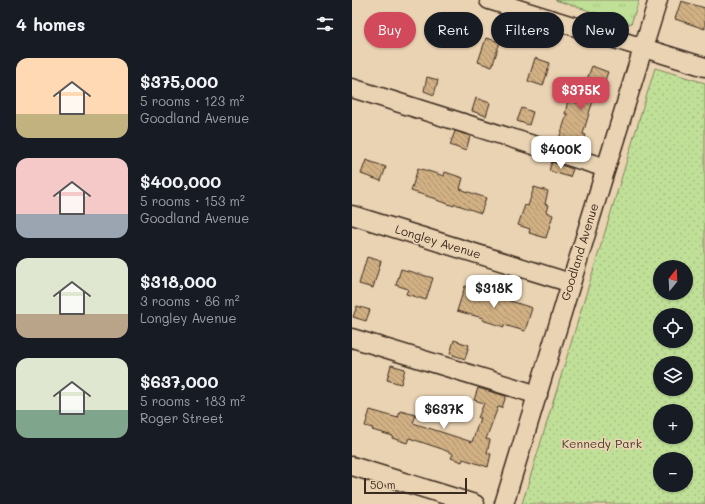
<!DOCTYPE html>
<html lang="en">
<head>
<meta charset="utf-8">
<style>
  body { margin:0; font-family:Mali,sans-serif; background:#242831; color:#f1f3f6; height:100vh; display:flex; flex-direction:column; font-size:15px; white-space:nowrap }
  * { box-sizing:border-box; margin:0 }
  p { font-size:13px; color:#9ea1a6 }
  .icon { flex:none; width:22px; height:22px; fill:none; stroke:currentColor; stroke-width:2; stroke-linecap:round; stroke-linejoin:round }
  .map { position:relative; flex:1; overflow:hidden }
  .details { display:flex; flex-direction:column; background:#171b24; width:352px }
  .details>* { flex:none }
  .top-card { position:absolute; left:12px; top:12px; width:281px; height:36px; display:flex; gap:8px }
  .needle { width:26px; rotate:18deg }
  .buttons { position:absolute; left:301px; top:260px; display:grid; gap:8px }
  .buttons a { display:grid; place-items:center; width:40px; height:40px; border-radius:50%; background:#171b24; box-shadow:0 1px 3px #0004; font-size:20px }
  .scale { position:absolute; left:12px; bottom:10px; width:103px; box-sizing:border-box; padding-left:4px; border:2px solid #3b2a1e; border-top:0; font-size:11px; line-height:14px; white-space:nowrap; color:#3b2a1e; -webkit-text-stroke:3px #ead3b3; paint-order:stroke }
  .price { position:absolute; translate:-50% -34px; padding:0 9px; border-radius:8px; background:#fff; color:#222; font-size:13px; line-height:26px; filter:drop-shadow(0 1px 2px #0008) }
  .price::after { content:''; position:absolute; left:50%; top:24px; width:12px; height:9px; margin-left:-6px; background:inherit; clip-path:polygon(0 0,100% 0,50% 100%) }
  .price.active { background:#d1495b; color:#fff }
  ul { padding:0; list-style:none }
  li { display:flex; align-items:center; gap:12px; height:100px; padding:0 16px }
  li span { display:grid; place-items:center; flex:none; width:112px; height:80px; border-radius:12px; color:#555 }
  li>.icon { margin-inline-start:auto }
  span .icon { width:48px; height:48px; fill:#fffc; stroke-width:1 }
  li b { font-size:17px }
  h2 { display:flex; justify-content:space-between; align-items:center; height:48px; padding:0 16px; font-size:17px }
  .tag { padding:0 14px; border-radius:18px; background:#171b24; box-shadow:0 1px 3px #0004; font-size:14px; line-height:36px }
  .tag.active { background:#d1495b; color:#fff }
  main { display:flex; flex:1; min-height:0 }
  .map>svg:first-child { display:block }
  .grass { fill:url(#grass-tufts); stroke:#7e855b }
  .park { fill:url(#park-dots); stroke:#7e855b; fill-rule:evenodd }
  .building { fill:url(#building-back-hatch); stroke:#3b2a1e }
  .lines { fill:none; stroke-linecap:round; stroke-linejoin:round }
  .minor-casing { stroke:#3b2a1e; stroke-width:21 }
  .minor { stroke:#ead3b3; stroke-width:18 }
  .labels { text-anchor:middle; stroke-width:3.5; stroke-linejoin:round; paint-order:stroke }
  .street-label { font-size:12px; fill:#3b2a1e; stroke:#ead3b3 }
  .park-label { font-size:12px; fill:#483c2a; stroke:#ead3b3 }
</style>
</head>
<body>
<main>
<section class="details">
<h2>4 homes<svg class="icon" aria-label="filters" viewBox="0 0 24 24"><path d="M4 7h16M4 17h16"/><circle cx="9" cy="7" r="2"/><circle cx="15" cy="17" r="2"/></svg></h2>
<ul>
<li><span style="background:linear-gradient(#ffd9b3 70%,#c2b280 0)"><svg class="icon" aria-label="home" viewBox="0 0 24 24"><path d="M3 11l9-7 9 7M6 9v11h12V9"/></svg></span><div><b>$375,000</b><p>5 rooms · 123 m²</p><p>Goodland Avenue</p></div></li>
<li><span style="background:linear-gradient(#f6c9c9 70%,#9aa5b1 0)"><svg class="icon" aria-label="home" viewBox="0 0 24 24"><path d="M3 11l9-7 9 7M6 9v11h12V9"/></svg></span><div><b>$400,000</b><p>5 rooms · 153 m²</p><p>Goodland Avenue</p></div></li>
<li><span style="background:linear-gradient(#dfe7d0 70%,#b9a48a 0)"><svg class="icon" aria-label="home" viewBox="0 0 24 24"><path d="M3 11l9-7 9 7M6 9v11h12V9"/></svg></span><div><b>$318,000</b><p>3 rooms · 86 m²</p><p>Longley Avenue</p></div></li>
<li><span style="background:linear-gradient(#dfe7d0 65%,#7fa58c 0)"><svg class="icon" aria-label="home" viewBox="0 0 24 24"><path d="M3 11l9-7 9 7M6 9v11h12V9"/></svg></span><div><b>$637,000</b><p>5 rooms · 183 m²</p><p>Roger Street</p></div></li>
</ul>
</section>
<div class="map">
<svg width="353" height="504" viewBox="0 0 353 504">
  <defs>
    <pattern id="grass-tufts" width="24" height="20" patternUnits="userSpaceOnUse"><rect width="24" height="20" fill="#c0e098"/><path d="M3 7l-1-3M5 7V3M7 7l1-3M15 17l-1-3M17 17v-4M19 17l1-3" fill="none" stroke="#a6c083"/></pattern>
    <pattern id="park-dots" width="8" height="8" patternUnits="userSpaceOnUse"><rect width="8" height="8" fill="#c0e098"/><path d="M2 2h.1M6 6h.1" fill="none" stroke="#a6c083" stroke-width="1.8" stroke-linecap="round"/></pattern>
    <pattern id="building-back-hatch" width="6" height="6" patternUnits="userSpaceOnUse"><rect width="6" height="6" fill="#d1b184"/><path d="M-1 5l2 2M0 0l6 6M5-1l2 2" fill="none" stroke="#ab906b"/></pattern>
  </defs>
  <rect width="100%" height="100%" fill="#ead3b3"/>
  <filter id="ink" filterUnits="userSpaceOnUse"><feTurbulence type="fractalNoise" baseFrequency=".025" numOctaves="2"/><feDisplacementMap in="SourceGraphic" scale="8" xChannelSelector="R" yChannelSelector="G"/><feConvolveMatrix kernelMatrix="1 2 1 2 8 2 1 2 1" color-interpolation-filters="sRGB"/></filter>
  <g filter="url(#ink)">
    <polygon class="grass" points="203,0 287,0 279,24"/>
    <path class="park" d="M303,68l50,15v421h-183zM308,267h26v26h-26zM308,315h26v26h-26zM308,363h26v26h-26zM308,411h26v26h-26zM308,459h26v26h-26z"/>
    <g class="building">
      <polygon points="329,1 353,8 353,29 323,19"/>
      <polygon points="83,21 104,28 100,44 79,37"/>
      <polygon points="134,38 148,42 140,67 126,62"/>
      <polygon points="183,58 198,63 191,86 176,81"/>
      <polygon points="240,66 256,72 252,83 248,82 238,110 231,134 234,135 230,149 206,142 215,114 213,114 216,100 226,103"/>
      <polygon points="75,77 86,80 82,95 72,91"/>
      <polygon points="124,98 138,103 134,116 120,111"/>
      <polygon points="170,108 181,112 177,125 165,121"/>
      <polygon points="103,131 118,136 114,151 98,145"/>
      <polygon points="14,160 34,167 29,181 9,174"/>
      <polygon points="200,162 221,169 218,177 197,171"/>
      <polygon points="66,168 92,176 93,172 111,178 108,189 134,198 129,213 103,204 102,206 84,200 84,199 59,191"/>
      <polygon points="182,187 196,191 193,204 196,205 194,212 201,215 194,238 177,233 178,229 166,225 173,205 176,206"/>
      <polygon points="15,257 29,261 21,288 7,284"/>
      <polygon points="49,269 81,278 74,300 54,294 56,289 44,285"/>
      <polygon points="113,286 180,308 173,331 152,325 152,327 130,320 131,318 105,311"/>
      <polygon points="5,306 18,310 14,321 1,317"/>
      <polygon points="102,340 117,345 113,359 98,354"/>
      <polygon points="39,365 53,369 49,384 35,380"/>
      <polygon points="126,388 154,396 150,408 146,407 134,439 138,440 135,453 139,454 136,467 111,459 110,462 99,458 101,454 90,449 57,438 55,443 40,438 41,436 20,430 21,428 13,426 18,410 46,418 48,411 64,415 61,423 120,442 128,418 126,418 132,403 122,400"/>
    </g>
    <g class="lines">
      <g class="minor-casing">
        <g id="minor">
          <polyline points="137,0 353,67"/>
          <polyline points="0,88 254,168"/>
          <polyline points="0,215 219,283"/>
          <polyline points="0,338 186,395"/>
          <polyline points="0,466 123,504"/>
          <polyline points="152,504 254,168 306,0"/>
        </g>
      </g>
      <use href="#minor" class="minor"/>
    </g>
  </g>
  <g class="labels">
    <g class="street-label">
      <text transform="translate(86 242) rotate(17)" y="4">Longley Avenue</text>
      <text transform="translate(228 252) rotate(-73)" y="4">Goodland Avenue</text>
    </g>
    <g class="park-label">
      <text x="250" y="448">Kennedy Park</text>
    </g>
  </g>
</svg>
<div class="buttons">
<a><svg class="needle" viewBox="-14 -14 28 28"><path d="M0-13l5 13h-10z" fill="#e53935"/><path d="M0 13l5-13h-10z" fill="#9ea1a6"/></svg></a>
<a><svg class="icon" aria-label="locate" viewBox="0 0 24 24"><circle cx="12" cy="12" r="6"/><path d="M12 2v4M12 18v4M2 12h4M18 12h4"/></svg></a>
<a><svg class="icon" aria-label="layers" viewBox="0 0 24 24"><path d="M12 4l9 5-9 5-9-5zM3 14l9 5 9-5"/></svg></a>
<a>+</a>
<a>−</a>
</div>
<div class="scale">50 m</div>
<b class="price active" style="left:229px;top:111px">$375K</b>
<b class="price" style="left:209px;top:170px">$400K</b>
<b class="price" style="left:142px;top:309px">$318K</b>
<b class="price" style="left:92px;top:430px">$637K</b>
<div class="top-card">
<a class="tag active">Buy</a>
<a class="tag">Rent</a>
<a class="tag">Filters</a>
<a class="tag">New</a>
</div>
</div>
</main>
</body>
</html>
